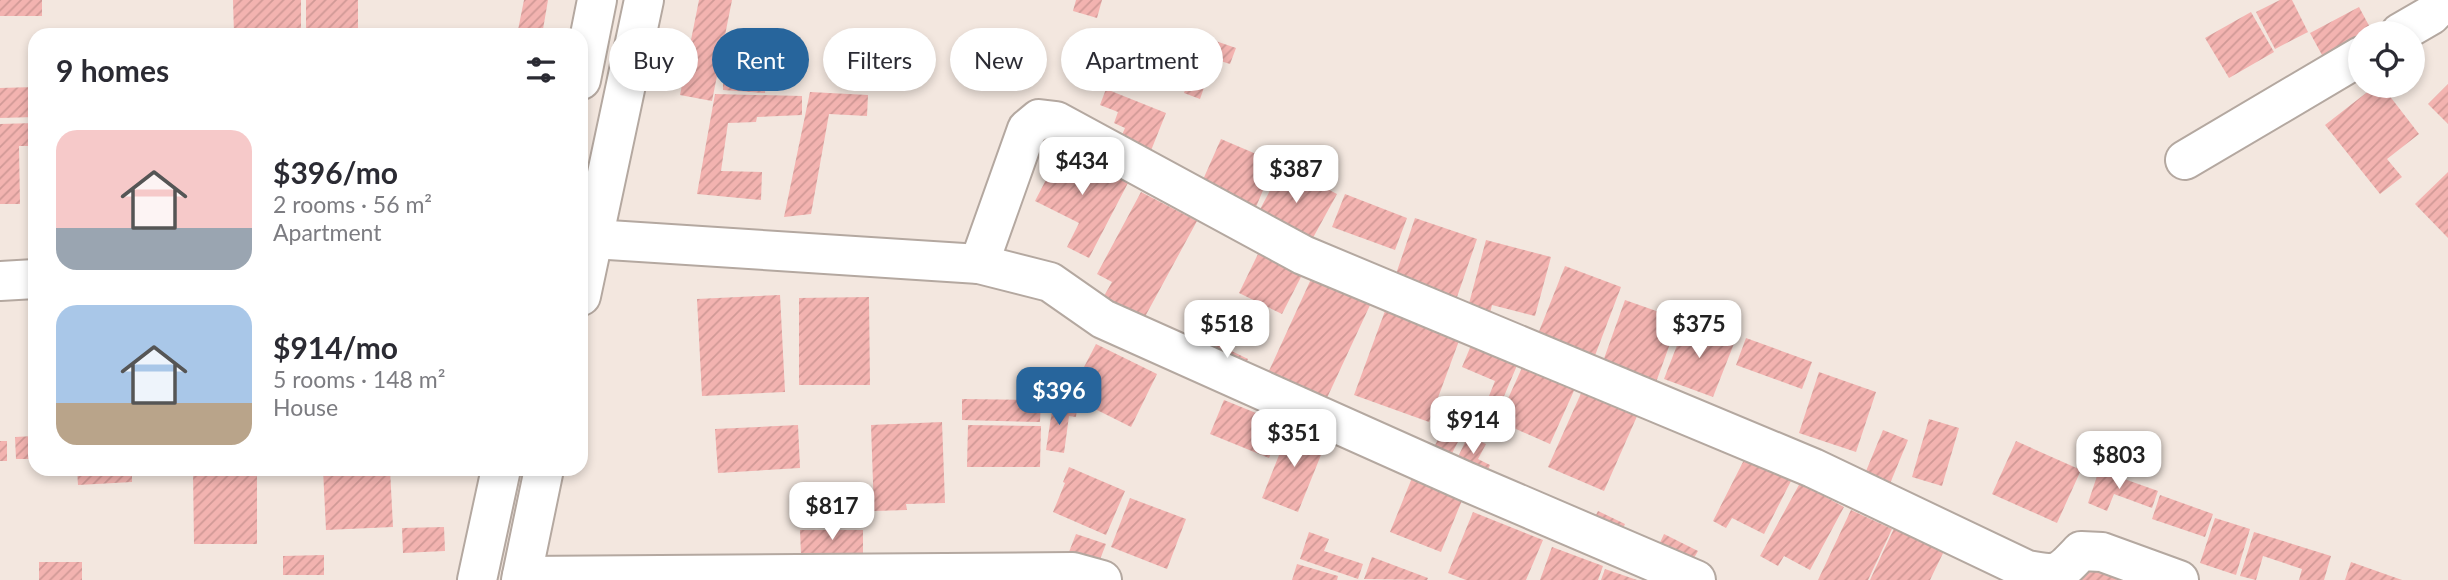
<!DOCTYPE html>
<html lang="en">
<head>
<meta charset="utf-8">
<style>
  body { margin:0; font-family:Lato,sans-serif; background:#f2f2f3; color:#2b2b33; height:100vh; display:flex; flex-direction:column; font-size:26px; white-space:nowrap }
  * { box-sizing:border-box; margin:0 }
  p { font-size:23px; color:#7c7c81 }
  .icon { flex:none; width:38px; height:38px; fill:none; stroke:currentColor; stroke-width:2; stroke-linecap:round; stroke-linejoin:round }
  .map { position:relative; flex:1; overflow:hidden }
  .panel { position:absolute; left:28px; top:28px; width:560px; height:448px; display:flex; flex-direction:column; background:#fff; border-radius:21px; box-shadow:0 4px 10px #0003 }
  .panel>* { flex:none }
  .banner { position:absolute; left:609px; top:28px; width:665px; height:63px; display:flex; gap:14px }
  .controls { position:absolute; left:2348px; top:21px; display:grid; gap:14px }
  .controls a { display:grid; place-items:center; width:77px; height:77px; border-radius:50%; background:#fff; box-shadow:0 4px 10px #0003; font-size:35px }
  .price { position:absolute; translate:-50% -60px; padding:0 16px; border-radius:14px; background:#fff; color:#222; font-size:23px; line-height:46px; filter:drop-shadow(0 2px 4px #0008) }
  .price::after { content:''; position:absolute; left:50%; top:42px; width:21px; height:16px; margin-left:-10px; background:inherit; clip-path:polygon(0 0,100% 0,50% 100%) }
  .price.active { background:#27659c; color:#fff }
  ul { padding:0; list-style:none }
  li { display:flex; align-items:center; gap:21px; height:175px; padding:0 28px }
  li span { display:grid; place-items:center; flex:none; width:196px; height:140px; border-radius:21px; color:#555 }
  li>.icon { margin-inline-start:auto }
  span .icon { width:84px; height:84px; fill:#fffc; stroke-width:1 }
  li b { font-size:30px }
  h2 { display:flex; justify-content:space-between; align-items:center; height:84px; padding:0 28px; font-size:30px }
  .tag { padding:0 24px; border-radius:32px; background:#fff; box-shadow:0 4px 10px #0003; font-size:24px; line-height:63px }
  .tag.active { background:#27659c; color:#fff }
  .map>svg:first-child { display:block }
  .building { fill:url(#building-hatch) }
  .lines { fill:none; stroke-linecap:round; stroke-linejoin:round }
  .minor-casing { stroke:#b4a8a0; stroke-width:42 }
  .minor { stroke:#fff; stroke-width:38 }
</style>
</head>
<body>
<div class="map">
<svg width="2448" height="580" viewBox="0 0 2448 580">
  <defs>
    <pattern id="building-hatch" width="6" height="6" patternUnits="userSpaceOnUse" patternTransform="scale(1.75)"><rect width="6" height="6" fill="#f3b3b0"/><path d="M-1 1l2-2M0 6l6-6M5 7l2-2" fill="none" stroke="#d09996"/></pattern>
  </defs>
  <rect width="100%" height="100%" fill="#f3e7df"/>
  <g class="building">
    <rect x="0" y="0" width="42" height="16"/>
    <polygon points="233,0 301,0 301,35 234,35"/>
    <rect x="306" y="0" width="52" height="35"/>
    <polygon points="524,0 548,0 542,35 517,35"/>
    <polygon points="699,0 732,0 712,101 680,95"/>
    <polygon points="1076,0 1102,0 1097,18 1073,11"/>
    <polygon points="2280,0 2292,0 2308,32 2275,49 2256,12"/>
    <polygon points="2359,7 2373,33 2361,33 2361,49 2328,66 2310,33"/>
    <polygon points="2251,12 2274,52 2229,78 2205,38"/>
    <polygon points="1204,37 1236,48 1230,64 1214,59 1200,99 1184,93"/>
    <polygon points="752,65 767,66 765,93 723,90 723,75 752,76"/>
    <polygon points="2448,84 2448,124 2428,104"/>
    <polygon points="2375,86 2382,86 2419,134 2387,159 2402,177 2380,194 2325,125"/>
    <polygon points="35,87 35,117 0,118 0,88"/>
    <polygon points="1106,89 1166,113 1146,163 1115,151 1125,128 1114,123 1118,112 1100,105"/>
    <polygon points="810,92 868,95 867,116 829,114 811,214 784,217"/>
    <polygon points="715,94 802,96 802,115 757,117 756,122 728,123 721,171 762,172 761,200 697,194"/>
    <polygon points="35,123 35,146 19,146 20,204 0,204 0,124"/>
    <polygon points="1221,139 1275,162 1253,214 1198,191"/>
    <polygon points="1063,147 1129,181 1089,258 1067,247 1079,223 1035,201"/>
    <polygon points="1283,166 1337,194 1309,245 1256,217"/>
    <polygon points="2448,172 2448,238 2415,204"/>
    <polygon points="1141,192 1197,221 1141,324 1100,303 1112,282 1097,274"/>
    <polygon points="1345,194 1407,218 1395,250 1332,227"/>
    <polygon points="1415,218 1477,239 1456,300 1394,280"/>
    <rect x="28" y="226" width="7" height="23"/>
    <polygon points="1486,240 1551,257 1535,316 1492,305 1489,317 1467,311"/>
    <polygon points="1258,254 1302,275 1282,314 1239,293"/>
    <polygon points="1565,266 1621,287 1591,366 1538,334"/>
    <polygon points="1312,277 1371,303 1326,400 1268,373"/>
    <polygon points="780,295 785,392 702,396 697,299"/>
    <polygon points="869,297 870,385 799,385 799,298"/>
    <polygon points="1625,300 1679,319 1655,385 1601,367"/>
    <polygon points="1385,311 1460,338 1429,422 1354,395"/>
    <polygon points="1686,322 1735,341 1713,397 1664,379"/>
    <polygon points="1746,338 1812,362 1802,389 1736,365"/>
    <polygon points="1215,343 1248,359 1239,376 1206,360"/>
    <polygon points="1472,343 1518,363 1502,401 1489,396 1495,381 1462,367"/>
    <polygon points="1096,344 1157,374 1131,427 1069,396"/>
    <polygon points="1525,361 1577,384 1550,444 1498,421"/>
    <polygon points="1819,372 1876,392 1856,452 1799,433"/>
    <polygon points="1583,389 1638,414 1604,491 1548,467"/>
    <polygon points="962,399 1041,400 1040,422 962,420"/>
    <polygon points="1224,400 1283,424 1269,458 1210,434"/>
    <polygon points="1053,404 1077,407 1076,417 1069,416 1064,453 1046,450"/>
    <polygon points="1929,419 1959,428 1942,486 1912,477"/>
    <polygon points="942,422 945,503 906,504 907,510 874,511 871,425"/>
    <polygon points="798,425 800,468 718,473 715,429"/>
    <polygon points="968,425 1041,426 1040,467 967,467"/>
    <polygon points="1291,425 1327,440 1298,512 1262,498"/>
    <polygon points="1444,428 1461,436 1449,459 1432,451"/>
    <polygon points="1883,430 1908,440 1889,486 1864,476"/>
    <polygon points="35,436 35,459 16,459 15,437"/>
    <polygon points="1468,436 1486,444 1478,459 1490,465 1486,475 1456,461"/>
    <rect x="0" y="441" width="7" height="20"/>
    <polygon points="2016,441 2081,470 2057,523 1992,494"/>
    <polygon points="1745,458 1791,481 1764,534 1732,518 1726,528 1713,521"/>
    <polygon points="1069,467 1125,491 1106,535 1053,512 1065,483 1063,482"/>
    <polygon points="77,469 132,469 132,482 78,485"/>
    <polygon points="193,469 257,469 257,544 194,544"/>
    <polygon points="323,469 390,469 393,527 326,530"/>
    <polygon points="2099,470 2158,491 2152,508 2114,494 2107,511 2088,503"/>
    <polygon points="1414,473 1465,493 1441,552 1390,532"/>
    <polygon points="1800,483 1844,507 1810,570 1784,556 1778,566 1760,556"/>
    <polygon points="2160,495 2213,514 2205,537 2152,519"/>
    <polygon points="1130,498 1186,519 1167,569 1111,547"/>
    <polygon points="1851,510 1892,529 1868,580 1818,580"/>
    <polygon points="1598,511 1625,524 1618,540 1590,527"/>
    <polygon points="1473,512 1543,540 1526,580 1466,580 1448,573"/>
    <polygon points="2215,518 2250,529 2236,575 2200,563"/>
    <polygon points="1897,522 1947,545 1930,580 1870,580"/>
    <polygon points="444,527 445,551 403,553 402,528"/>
    <polygon points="800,530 863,530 863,555 801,555"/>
    <polygon points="1309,532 1329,539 1324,551 1363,564 1358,579 1300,559"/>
    <polygon points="2254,532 2331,556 2324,580 2299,580 2302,569 2263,556 2256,580 2240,576"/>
    <polygon points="1076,534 1106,544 1099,562 1069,552"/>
    <polygon points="1664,534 1698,551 1690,565 1657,549"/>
    <polygon points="1552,547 1603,566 1598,580 1540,580"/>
    <polygon points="324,555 324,575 283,575 283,556"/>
    <polygon points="1372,557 1428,578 1427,580 1364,579"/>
    <polygon points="2084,558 2129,580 2077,580"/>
    <rect x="39" y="562" width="43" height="18"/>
    <polygon points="2351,562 2402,580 2345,580"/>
    <polygon points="1297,564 1338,576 1337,580 1292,580"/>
    <polygon points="1605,569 1637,580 1601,580"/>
  </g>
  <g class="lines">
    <g class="minor-casing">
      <g id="minor">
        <polyline points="2400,33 2431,15 2445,0"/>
        <polyline points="581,80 597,0"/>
        <polyline points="2185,160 2361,56"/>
        <polyline points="593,239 979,264 1050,282 1103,319 1465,481 1696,580"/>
        <path d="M979,264l48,-135 12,-10 17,2 247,134 510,213 214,102c32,6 32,4 54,-19l21,1 77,28"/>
        <polyline points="0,281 35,279"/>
        <polyline points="581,296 644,0"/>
        <polyline points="522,576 1073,572 1102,580"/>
        <polyline points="477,580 501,469"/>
        <polyline points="521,580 544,469"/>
      </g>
    </g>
    <use href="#minor" class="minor"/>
  </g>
</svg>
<div class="controls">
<a><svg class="icon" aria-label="locate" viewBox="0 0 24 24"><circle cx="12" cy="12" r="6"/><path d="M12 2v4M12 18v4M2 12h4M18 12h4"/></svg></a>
</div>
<b class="price" style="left:1082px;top:197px">$434</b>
<b class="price" style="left:1296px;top:205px">$387</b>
<b class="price" style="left:1227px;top:360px">$518</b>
<b class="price" style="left:1699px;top:360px">$375</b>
<b class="price active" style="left:1059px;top:427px">$396</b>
<b class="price" style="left:1473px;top:456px">$914</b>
<b class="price" style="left:1294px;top:469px">$351</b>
<b class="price" style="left:2119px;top:491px">$803</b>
<b class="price" style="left:832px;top:542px">$817</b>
<div class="banner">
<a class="tag">Buy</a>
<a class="tag active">Rent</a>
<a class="tag">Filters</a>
<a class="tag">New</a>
<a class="tag">Apartment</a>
</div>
<section class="panel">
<h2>9 homes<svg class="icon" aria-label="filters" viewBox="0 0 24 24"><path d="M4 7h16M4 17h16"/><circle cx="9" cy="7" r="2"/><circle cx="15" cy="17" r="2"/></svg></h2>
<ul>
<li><span style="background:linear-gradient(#f6c9c9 70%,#9aa5b1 0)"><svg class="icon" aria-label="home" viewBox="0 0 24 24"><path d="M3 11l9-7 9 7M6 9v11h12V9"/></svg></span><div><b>$396/mo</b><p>2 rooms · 56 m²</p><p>Apartment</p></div></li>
<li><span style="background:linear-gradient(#a9c7e8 70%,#b9a48a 0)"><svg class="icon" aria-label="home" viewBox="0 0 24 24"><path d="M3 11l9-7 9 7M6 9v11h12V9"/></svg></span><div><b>$914/mo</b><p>5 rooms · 148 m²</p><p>House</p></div></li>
</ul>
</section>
</div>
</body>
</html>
